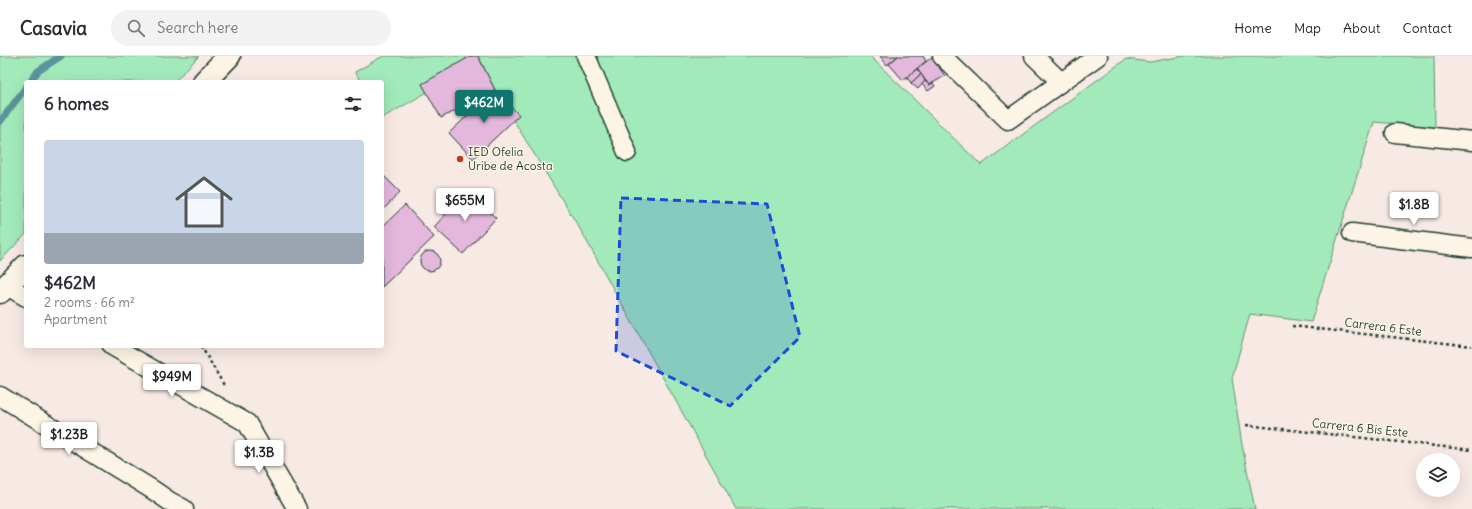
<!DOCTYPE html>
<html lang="en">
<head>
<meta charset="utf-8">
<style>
  body { margin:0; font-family:Delius,sans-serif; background:#f2f2f3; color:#2b2b33; height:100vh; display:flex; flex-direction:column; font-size:15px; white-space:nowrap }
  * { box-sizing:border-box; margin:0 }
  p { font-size:13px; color:#7c7c81 }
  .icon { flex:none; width:22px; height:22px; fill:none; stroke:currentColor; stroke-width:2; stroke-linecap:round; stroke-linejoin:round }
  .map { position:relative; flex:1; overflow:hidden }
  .panel { position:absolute; left:24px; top:24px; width:360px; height:268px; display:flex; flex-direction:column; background:#fff; border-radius:4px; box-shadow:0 4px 16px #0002 }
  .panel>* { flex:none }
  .controls { position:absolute; left:1416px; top:397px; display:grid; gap:8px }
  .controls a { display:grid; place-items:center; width:44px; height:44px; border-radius:50%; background:#fff; box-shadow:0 4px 16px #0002; font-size:20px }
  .price { position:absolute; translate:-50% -34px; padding:0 9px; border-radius:4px; background:#fff; color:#222; font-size:13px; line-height:26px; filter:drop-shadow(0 1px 2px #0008) }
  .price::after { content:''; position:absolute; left:50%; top:24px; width:12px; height:9px; margin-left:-6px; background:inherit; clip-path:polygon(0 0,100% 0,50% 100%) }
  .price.current { background:#0f766e; color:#fff }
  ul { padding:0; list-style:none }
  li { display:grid; align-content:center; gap:8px; height:212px; padding:0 20px }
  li+li { border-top:1px solid #e1e1e2 }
  li span { display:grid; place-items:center; height:124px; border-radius:4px; color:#555 }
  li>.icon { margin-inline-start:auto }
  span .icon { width:72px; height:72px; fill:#fffc; stroke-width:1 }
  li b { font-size:17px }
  h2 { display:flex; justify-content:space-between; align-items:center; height:48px; padding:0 20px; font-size:17px }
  header { display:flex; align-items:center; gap:24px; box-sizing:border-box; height:56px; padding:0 20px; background:#fff; border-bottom:1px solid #e1e1e2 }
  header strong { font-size:19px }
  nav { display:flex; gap:22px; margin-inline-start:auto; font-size:14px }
  .search { width:280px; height:36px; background:#f2f2f3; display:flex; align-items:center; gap:10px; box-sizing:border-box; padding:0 14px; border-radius:22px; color:#7c7c81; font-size:15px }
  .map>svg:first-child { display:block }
  .green { fill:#a2eab9; stroke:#609476 }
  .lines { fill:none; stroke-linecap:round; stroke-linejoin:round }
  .stream { stroke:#5a959c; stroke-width:7 }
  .building { fill:#e4b7dc; stroke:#1f3d34 }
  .minor-casing { stroke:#1f3d34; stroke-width:21 }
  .tertiary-casing { stroke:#1f3d34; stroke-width:25 }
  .path { stroke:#1f3d34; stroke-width:2.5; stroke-dasharray:3 3; stroke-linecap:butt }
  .minor { stroke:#fcf5e5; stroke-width:18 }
  .tertiary { stroke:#fcf5e5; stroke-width:22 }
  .marked { fill:#1d4ed8; fill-opacity:0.2; stroke:#1d4ed8; stroke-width:3; stroke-dasharray:8 5; stroke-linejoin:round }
  .poi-dot { fill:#c8321e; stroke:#fcf5e5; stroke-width:1.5 }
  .labels { text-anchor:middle; stroke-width:3; stroke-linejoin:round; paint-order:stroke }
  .poi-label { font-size:12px; fill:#1f3d34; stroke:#fcf5e5; text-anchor:start }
  .street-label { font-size:12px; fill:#1f3d34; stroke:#fcf5e5 }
</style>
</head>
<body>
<header>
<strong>Casavia</strong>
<div class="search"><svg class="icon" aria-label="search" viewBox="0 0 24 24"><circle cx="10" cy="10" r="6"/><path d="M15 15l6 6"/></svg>Search here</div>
<nav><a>Home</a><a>Map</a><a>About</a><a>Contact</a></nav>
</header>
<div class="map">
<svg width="1472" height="453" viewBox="0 0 1472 453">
  <rect width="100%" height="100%" fill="#f7e9e3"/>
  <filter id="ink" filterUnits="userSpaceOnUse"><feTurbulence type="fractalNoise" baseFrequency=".025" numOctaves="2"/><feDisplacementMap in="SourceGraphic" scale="8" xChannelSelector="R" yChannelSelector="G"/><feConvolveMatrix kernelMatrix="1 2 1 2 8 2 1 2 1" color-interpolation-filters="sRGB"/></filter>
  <g filter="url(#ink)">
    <g class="green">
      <polygon points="0,0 199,0 174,26 26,26 26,178 0,205"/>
      <polygon points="383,0 465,0 471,11 382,62 382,26 361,26 355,16"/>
      <polygon points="478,0 870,0 981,109 1126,3 1150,6 1184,0 1434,0 1435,71 1374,66 1311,266 1250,258 1232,322 1242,389 1255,453 736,453 580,173 495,34"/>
    </g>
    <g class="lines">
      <g class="stream">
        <polyline points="30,26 38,15 61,0"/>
        <polyline points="0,66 26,31"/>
      </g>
    </g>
    <g class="building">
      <polygon points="471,0 478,0 495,34 441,62 422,28"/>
      <polygon points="880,0 898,0 887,9"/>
      <polygon points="898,0 923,0 926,5 903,24 889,8"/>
      <polygon points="932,1 945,20 929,29 917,13"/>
      <polygon points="917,13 921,18 911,27 907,21"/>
      <polygon points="921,18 925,25 918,33 911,27"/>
      <polygon points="925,25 929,29 933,27 935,30 928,35 922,28"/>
      <polygon points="495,34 519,59 473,103 449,77"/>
      <polygon points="382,118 400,136 382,155"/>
      <polygon points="467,135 496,162 463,198 434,171"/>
      <polygon points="405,149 434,181 382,231 382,171"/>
      <circle cx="430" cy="205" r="10"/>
    </g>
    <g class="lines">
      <g class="minor-casing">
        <g id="minor">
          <polyline points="586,0 627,96"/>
          <polyline points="942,0 1008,64 1098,0"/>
          <polyline points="1034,0 1061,26"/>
          <polyline points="1395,77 1472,85"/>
          <polyline points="1352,177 1472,192"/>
          <polyline points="7,230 26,241"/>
          <polyline points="112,290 247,367 297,453"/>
          <polyline points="0,340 153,434 169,445 184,453"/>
        </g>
      </g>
      <g class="tertiary-casing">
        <g id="tertiary">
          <polyline points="204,26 229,0"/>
          <polyline points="0,236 26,210"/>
        </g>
      </g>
      <g class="path">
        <polyline points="1292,270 1472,290"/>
        <polyline points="201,290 225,331"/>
        <polyline points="1246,369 1472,394"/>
      </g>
      <use href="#minor" class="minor"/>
      <use href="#tertiary" class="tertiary"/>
    </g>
  </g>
  <path class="marked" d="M621,142l146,6 33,133 -70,69 -114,-55z"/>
  <circle class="poi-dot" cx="460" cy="103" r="4"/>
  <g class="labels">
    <g class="poi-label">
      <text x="468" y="100">IED Ofelia<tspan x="468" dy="14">Uribe de Acosta</tspan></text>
    </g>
    <g class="street-label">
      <text transform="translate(1383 271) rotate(7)" y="4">Carrera 6 Este</text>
      <text transform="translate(1360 372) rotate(6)" y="4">Carrera 6 Bis Este</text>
    </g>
  </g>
</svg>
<div class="controls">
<a><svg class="icon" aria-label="layers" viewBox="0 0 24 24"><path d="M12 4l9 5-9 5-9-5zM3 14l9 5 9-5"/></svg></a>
</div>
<b class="price current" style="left:484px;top:68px">$462M</b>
<b class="price" style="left:465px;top:166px">$655M</b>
<b class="price" style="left:1414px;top:170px">$1.8B</b>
<b class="price" style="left:172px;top:342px">$949M</b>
<b class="price" style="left:69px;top:400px">$1.23B</b>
<b class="price" style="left:259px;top:418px">$1.3B</b>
<section class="panel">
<h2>6 homes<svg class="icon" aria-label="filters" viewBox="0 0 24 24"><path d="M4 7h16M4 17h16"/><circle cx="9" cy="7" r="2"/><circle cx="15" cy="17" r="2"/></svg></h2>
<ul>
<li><span style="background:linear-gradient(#c9d6e8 75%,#9aa5b1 0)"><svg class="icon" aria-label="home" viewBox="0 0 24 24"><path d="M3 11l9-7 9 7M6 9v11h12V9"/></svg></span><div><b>$462M</b><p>2 rooms · 66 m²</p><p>Apartment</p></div></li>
</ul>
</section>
</div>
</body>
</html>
